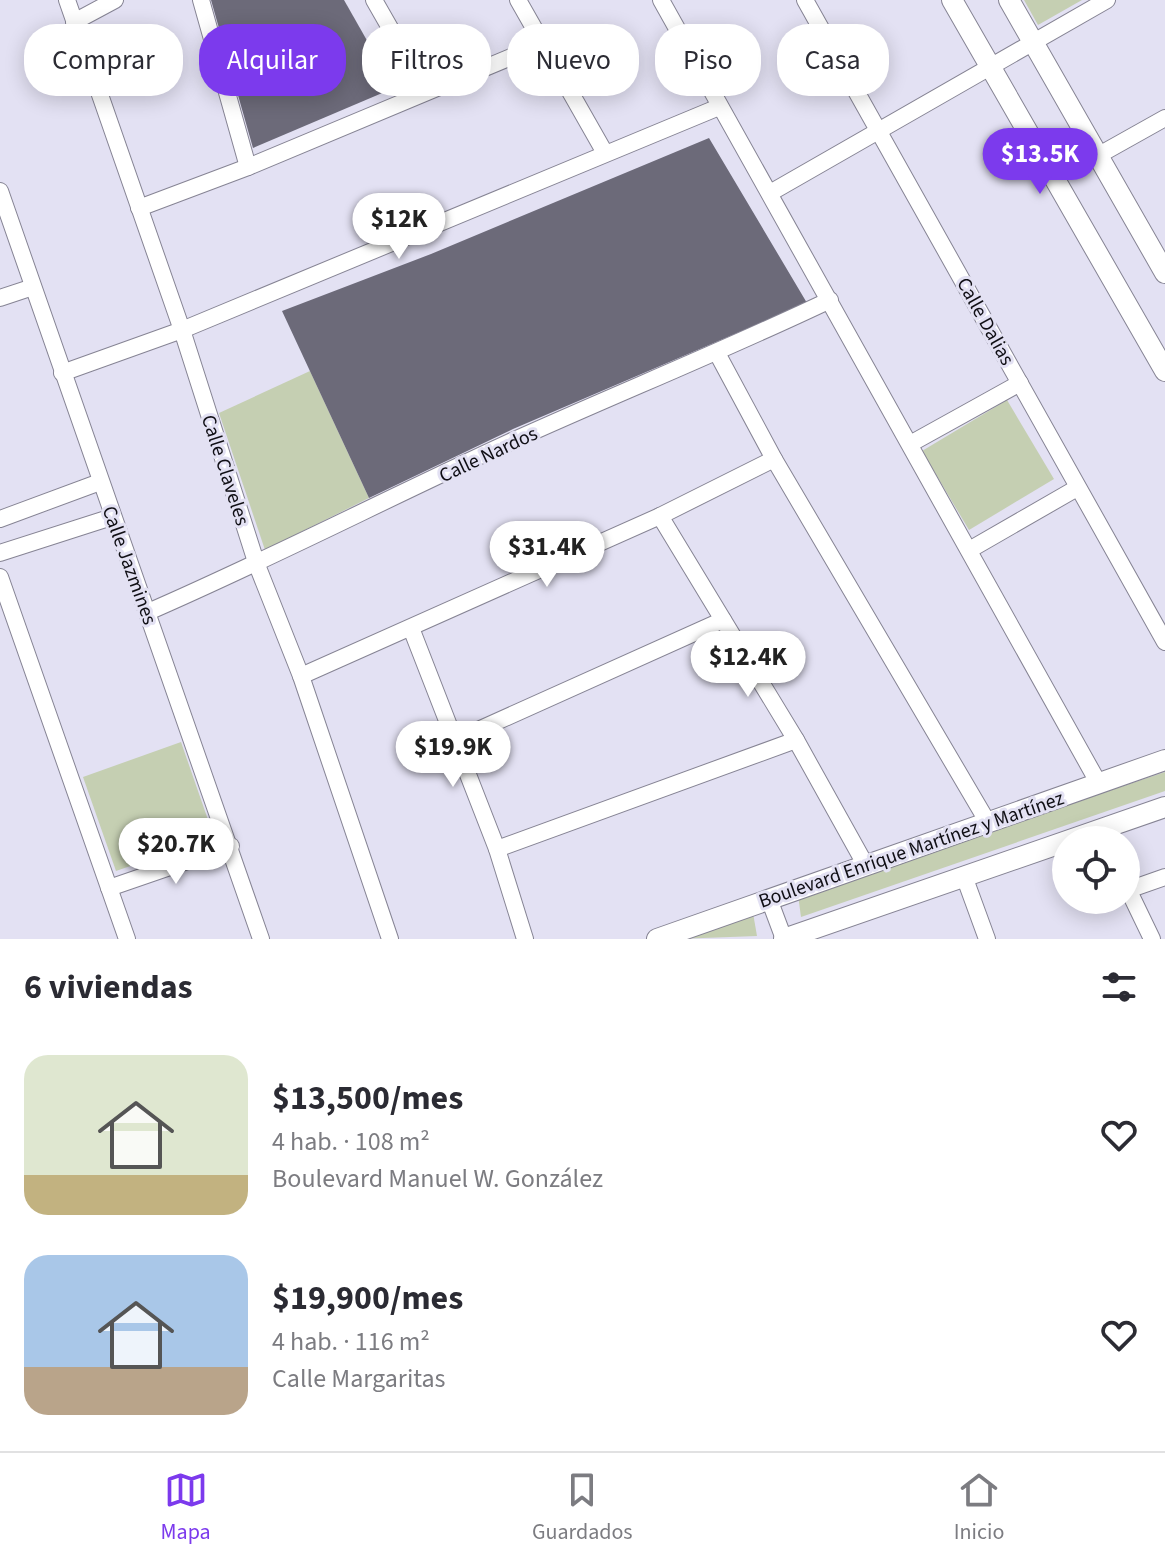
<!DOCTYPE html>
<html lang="es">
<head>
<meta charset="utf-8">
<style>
  body { margin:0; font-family:"Source Sans 3",sans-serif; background:#f2f2f3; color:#2b2b33; height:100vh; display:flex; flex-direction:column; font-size:30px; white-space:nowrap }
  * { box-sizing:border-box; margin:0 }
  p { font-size:26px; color:#7c7c81 }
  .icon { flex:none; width:44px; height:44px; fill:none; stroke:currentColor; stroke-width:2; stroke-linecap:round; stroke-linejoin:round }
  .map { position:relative; height:939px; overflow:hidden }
  .panel { display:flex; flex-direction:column; background:#fff; flex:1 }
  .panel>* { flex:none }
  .banner { position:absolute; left:24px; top:24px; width:1118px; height:72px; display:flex; gap:16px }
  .buttons { position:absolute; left:1052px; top:826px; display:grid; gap:16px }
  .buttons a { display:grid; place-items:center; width:88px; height:88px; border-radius:50%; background:#fff; box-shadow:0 4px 20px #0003; font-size:40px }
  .price { position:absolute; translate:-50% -68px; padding:0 18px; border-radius:28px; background:#fff; color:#222; font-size:26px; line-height:52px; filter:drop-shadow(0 2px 4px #0008) }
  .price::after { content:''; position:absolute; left:50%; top:48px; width:24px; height:18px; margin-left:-12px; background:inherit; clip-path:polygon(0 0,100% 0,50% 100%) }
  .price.on { background:#7c3aed; color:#fff }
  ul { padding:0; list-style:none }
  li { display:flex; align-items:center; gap:24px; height:200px; padding:0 24px }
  li span { display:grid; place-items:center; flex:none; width:224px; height:160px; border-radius:24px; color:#555 }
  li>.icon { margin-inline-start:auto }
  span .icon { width:96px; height:96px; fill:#fffc; stroke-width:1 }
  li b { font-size:34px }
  h2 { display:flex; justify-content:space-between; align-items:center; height:96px; padding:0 24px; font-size:34px }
  .pill { padding:0 28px; border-radius:32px; background:#fff; box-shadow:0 4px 20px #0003; font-size:28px; line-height:72px }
  .pill.on { background:#7c3aed; color:#fff }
  .tabs { display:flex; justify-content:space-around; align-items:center; height:112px; border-top:2px solid #e1e1e2; background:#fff; font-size:22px; color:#7c7c81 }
  .tabs a { display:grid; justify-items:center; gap:4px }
  .tabs .on { color:#7c3aed }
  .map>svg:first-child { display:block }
  .green { fill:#c5cfb2 }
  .building { fill:#6c6a79 }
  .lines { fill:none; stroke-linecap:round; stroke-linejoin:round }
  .minor-casing { stroke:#868494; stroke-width:18 }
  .tertiary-casing { stroke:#868494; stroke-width:22 }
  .minor { stroke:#fff; stroke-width:16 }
  .tertiary { stroke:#fff; stroke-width:20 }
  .labels { text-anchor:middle; stroke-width:6; stroke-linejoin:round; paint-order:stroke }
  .street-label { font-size:20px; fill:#100f15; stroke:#e3e1f3 }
</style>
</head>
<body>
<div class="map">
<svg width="1165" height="939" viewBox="0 0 1165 939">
  <rect width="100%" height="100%" fill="#e3e1f3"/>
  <g class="green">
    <polygon points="1024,0 1082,0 1038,25"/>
    <polygon points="310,371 369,498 265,550 219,413"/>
    <polygon points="1007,400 1054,479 969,530 922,451"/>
    <polygon points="181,742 214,837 116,871 83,777"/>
    <polygon points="1165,772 1165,791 801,917 798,895"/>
    <polygon points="753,913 757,936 676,939"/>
  </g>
  <g class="building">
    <polygon points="211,0 344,0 394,88 253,148"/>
    <polygon points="709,138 807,303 513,429 369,498 282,311 431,254"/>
  </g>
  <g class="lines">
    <g class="minor-casing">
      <g id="minor">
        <polyline points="67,0 182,330 257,565 301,676 390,939"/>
        <polyline points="201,0 248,167"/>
        <polyline points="374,0 426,91"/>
        <polyline points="518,0 605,153"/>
        <polyline points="661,0 1099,784"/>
        <polyline points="805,0 1165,642"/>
        <polyline points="74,22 115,0"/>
        <polyline points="1099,155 1165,118"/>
        <polyline points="0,191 261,939"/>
        <polyline points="770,193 1107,0"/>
        <polyline points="139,208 248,167 542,44"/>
        <polyline points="0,298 33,287"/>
        <polyline points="717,353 774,459 987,821"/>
        <polyline points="62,373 182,330 719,107"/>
        <polyline points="910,444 1020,383"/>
        <polyline points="660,516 796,740 865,864"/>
        <polyline points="0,519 100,482"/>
        <polyline points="971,549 1077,488"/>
        <polyline points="0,553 112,517"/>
        <polyline points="0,577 127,939"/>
        <path d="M148,612c122,-53 240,-114 362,-170 106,-48 215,-92 320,-142"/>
        <polyline points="411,628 497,849 525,939"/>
        <polyline points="301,676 660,516 774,459"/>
        <polyline points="456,740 723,620"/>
        <polyline points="497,849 796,740"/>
        <polyline points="964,876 987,939"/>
        <polyline points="1126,885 1152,939"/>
        <polyline points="109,888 231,846"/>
        <polyline points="1128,890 1165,877"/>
        <polyline points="769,899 784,939"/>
      </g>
    </g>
    <g class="tertiary-casing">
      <g id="tertiary">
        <polyline points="952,0 1165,371"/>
        <polyline points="1009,0 1165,273"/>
        <polyline points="657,939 1165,760"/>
        <polyline points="784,939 1165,807"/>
      </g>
    </g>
    <use href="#minor" class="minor"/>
    <use href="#tertiary" class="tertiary"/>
  </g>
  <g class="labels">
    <g class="street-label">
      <text transform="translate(986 321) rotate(61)" y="7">Calle Dalias</text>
      <text transform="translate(488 454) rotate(-25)" y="7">Calle Nardos</text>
      <text transform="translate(226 470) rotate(72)" y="7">Calle Claveles</text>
      <text transform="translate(130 565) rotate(70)" y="7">Calle Jazmines</text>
      <text transform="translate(911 849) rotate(-19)" y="7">Boulevard Enrique Martínez y Martínez</text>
    </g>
  </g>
</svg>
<div class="buttons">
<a><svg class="icon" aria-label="locate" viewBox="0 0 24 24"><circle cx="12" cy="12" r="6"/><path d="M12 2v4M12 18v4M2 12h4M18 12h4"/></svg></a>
</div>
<b class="price on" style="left:1040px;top:196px">$13.5K</b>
<b class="price" style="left:399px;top:261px">$12K</b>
<b class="price" style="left:547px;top:589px">$31.4K</b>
<b class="price" style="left:748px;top:699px">$12.4K</b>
<b class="price" style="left:453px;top:789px">$19.9K</b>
<b class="price" style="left:176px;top:886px">$20.7K</b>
<div class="banner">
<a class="pill">Comprar</a>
<a class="pill on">Alquilar</a>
<a class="pill">Filtros</a>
<a class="pill">Nuevo</a>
<a class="pill">Piso</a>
<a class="pill">Casa</a>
</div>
</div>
<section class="panel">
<h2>6 viviendas<svg class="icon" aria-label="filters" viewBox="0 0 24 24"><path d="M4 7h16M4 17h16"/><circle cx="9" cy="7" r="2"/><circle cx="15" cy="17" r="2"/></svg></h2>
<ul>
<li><span style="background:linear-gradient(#dfe7d0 75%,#c2b280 0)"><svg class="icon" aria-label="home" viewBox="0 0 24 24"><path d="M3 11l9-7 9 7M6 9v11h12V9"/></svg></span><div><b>$13,500/mes</b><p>4 hab. · 108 m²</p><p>Boulevard Manuel W. González</p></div><svg class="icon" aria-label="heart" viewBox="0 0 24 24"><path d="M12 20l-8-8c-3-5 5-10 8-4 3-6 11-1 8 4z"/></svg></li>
<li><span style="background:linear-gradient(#a9c7e8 70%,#b9a48a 0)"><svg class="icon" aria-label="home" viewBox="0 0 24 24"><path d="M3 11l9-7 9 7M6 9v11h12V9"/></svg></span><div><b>$19,900/mes</b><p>4 hab. · 116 m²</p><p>Calle Margaritas</p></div><svg class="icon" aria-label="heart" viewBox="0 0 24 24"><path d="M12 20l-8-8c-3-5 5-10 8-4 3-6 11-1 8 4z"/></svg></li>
</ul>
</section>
<nav class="tabs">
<a class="on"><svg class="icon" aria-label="map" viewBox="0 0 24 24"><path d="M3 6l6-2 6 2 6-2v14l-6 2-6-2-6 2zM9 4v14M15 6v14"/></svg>Mapa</a>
<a><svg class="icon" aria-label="saved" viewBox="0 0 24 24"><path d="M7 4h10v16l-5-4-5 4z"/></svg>Guardados</a>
<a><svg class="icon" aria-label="home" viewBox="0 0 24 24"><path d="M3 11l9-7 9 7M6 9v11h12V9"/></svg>Inicio</a>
</nav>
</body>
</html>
